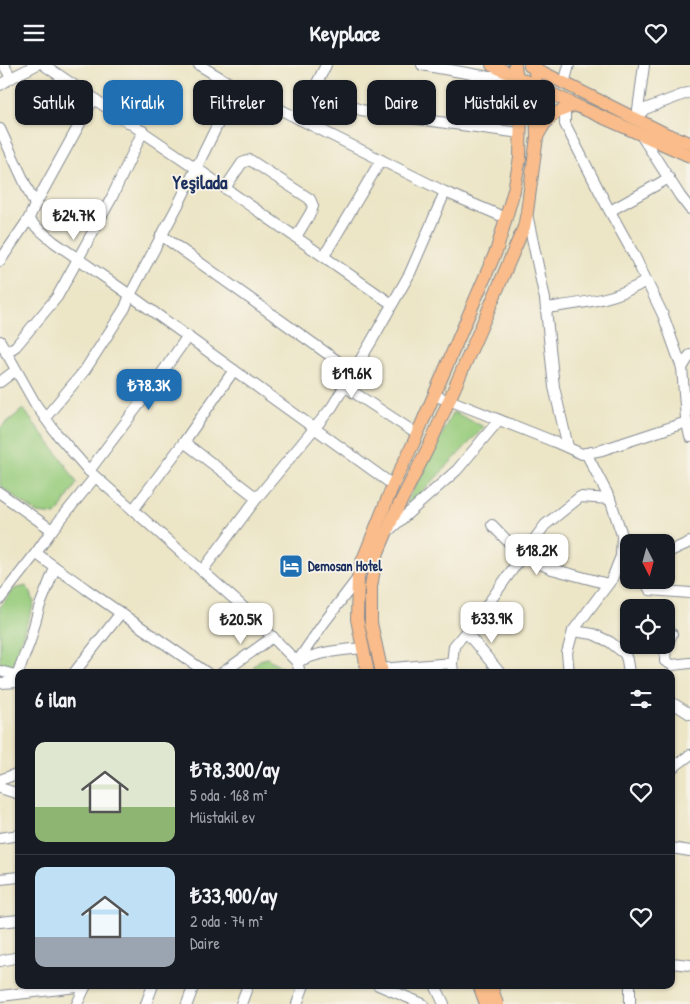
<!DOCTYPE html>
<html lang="tr">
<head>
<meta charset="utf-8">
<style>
  body { margin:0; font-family:"Patrick Hand",sans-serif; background:#242831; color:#f1f3f6; height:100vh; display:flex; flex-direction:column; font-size:19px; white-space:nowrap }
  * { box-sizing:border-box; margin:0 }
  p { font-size:16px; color:#9ea1a6 }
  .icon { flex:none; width:28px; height:28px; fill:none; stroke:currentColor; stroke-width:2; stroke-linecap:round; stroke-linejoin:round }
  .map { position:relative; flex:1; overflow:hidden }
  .sheet { position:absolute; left:15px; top:604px; width:660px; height:320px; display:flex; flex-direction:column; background:#171b24; border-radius:10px; box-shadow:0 1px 4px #0004 }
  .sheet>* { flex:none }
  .guide { position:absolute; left:15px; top:15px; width:660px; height:45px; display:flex; gap:10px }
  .needle { width:32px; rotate:174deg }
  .tools { position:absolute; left:620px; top:469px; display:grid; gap:10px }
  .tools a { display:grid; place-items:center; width:55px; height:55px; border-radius:10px; background:#171b24; box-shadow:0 1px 4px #0004; font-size:25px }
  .price { position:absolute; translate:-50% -42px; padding:0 11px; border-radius:10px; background:#fff; color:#222; font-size:16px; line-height:32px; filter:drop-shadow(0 1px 2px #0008) }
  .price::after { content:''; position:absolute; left:50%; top:30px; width:15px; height:11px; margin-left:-8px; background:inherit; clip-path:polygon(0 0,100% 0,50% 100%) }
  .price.on { background:#1f6fb2; color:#fff }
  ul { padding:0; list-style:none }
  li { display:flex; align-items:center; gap:15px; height:125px; padding:0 20px }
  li+li { border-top:1px solid #363941 }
  li span { display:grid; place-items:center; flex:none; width:140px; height:100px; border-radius:10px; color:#555 }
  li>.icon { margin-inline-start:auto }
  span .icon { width:60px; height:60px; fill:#fffc; stroke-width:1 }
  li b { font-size:21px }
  h2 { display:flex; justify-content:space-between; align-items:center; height:60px; padding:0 20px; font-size:21px }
  .tag { padding:0 18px; border-radius:10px; background:#171b24; box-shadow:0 1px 4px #0004; font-size:18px; line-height:45px }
  .tag.on { background:#1f6fb2; color:#fff }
  header { display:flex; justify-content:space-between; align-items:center; height:65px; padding:0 20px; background:#171b24; font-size:22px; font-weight:700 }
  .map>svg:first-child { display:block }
  .park { fill:#98cc7d; stroke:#5a7e6e }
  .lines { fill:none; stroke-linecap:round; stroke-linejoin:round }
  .minor-casing { stroke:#848a92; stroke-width:12 }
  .major-casing { stroke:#848a92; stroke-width:14 }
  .minor { stroke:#fff; stroke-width:10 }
  .major { stroke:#f9bc8a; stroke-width:12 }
  .labels { text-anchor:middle; stroke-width:4; stroke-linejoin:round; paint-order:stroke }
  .poi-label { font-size:14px; font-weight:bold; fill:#1b2f5e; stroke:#f7f3e8; text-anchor:start }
  .district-label { font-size:19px; font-weight:bold; fill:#1b2f5e; stroke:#f7f3e8 }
</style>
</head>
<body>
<header><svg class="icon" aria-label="menu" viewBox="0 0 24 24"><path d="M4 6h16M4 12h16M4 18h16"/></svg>Keyplace<svg class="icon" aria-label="heart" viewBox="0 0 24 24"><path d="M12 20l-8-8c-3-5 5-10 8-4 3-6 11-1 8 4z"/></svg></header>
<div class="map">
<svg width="690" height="939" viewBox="0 0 690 939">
  <rect width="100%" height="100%" fill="#f7f3e8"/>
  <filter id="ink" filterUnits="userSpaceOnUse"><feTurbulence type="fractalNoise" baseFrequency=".02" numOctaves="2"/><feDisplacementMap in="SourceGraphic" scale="10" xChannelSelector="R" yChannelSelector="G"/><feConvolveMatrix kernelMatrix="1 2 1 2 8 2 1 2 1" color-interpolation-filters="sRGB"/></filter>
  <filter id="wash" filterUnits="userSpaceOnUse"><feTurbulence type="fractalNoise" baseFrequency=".0096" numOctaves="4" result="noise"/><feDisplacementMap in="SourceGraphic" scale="20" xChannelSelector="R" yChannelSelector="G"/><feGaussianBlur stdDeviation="1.12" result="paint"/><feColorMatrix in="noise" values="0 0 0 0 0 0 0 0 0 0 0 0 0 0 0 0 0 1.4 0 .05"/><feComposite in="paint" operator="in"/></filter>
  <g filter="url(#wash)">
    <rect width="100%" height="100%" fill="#ece5c6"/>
    <g class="park">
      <polygon points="23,344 61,393 77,418 56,450 37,448 0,421 0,363"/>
      <polygon points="453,347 484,362 411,439 407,437"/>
      <polygon points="26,521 31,528 34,538 11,604 0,600 0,542 14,524"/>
      <polygon points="267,593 282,602 288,607 258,607 253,601 260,595"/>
    </g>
  </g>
  <g filter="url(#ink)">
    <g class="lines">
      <g class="minor-casing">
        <g id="minor">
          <polyline points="4,0 11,13"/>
          <polyline points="44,0 196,103 392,239"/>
          <polyline points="199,0 236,22 299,54 445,127 506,153"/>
          <polyline points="422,0 489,12 515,12"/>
          <polyline points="564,19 569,0"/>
          <polyline points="0,20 11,13 36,0"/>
          <polyline points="313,27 361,45 410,53 520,68"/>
          <polyline points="565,44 565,59 607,141 634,190 663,250 682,303 686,353 690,372"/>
          <polyline points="637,52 645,44 690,27"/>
          <polyline points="637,52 644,0"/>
          <polyline points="299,54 326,0"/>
          <polyline points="0,64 35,140"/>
          <polyline points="641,70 680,131 690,144"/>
          <polyline points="225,123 242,98 250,95 310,134 313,141 311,147 296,172"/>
          <polyline points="610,146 669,113"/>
          <polyline points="527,149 545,234 554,322 568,382"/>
          <polyline points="28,155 54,177 130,230 393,420"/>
          <polyline points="161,170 353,307"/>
          <polyline points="324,191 381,95"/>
          <polyline points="0,196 28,155 35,140 94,33"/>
          <path d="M546,243c36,-5 69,-8 100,-27"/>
          <path d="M0,276l36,64 20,28 33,38 152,134 56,57c22,-10 42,-12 66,-14"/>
          <polyline points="6,288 16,281 57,232 111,134 143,66"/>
          <polyline points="682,303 690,290"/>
          <polyline points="0,317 16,305"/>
          <polyline points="344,321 417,369"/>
          <polyline points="434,331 449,335 555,377 582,389 602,385 687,357"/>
          <polyline points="45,353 85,305 125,243 130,230 178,140 236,22"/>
          <polyline points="184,377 257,433"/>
          <polyline points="89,406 147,329 188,271"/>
          <polyline points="0,428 52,465"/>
          <polyline points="133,445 184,377 234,305"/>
          <polyline points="492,460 522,491 552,504 608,519"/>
          <polyline points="387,467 457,405 499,355"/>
          <path d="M36,488c16,13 34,24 50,36 40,28 80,56 121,84"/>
          <polyline points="666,488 690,477"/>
          <polyline points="202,506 257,433 332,342 371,277 410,208 445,127"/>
          <polyline points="644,515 650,525 690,528"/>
          <polyline points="0,534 36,488 52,465 95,412"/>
          <polyline points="573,566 593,569 610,577 625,589 627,595 629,608"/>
          <polyline points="466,567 500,608"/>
          <polyline points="672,569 666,582 665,596 672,600 690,598"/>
          <polyline points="381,604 452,598"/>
          <polyline points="0,606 19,611"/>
          <polyline points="74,608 120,549"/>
          <polyline points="222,608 273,572"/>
          <polyline points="300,608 297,597 323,559 358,513"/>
          <polyline points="453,608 452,598 454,581 483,546 522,491 545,460 580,432 610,434"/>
          <polyline points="569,608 567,588 573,566 612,514 621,491 622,470 610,434 586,388"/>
          <polyline points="17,610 30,576 39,543 55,503"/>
          <polyline points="0,618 19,617"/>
          <polyline points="671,637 690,649"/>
          <polyline points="671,704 690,690"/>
          <polyline points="0,715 19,708"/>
          <polyline points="0,723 19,729"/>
          <polyline points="0,773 19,770"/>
          <polyline points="671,783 690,786"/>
          <polyline points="0,814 19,812"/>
          <polyline points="0,857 19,855"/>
          <polyline points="0,896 19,892"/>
          <polyline points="671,898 690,900"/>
          <polyline points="378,920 423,939"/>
          <polyline points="435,920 444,939"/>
          <polyline points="630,920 630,939"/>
          <polyline points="0,931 86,921"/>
          <polyline points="77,939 86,920"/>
          <polyline points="146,939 153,920"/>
          <polyline points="187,939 194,920"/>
          <polyline points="241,939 248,920"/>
          <polyline points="297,939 304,920"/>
        </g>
      </g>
      <g class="major-casing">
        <g id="major">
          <polyline points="492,0 575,40 690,91"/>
          <polyline points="530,1 666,69 690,78"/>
          <path d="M537,72c12,-23 15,-23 38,-32"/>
          <polyline points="368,608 357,554 358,513 360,502 393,420 413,379 497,184 514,125 520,93 521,42 515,0"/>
          <polyline points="382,608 371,558 371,522 376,492 393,452 430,379 485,253 524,162 527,147 537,72 535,0"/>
          <polyline points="479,920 486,939"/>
          <polyline points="491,920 497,939"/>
        </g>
      </g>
      <use href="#minor" class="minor"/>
      <use href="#major" class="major"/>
    </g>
  </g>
  <defs>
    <g id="hotel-square" transform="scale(1.25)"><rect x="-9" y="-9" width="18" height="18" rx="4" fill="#1f6fb2" stroke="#f7f3e8"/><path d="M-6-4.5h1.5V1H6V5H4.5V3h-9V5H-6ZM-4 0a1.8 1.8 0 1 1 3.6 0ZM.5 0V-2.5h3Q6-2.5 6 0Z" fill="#fff"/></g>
  </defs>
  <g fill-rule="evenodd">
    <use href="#hotel-square" x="291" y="501"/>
  </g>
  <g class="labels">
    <g class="poi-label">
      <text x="308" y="506">Demosan Hotel</text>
    </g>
    <g class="district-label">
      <text x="200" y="124">Yeşilada</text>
    </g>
  </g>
</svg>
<div class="tools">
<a><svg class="needle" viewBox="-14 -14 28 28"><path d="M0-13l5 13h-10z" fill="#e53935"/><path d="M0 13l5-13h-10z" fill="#9ea1a6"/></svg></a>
<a><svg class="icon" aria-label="locate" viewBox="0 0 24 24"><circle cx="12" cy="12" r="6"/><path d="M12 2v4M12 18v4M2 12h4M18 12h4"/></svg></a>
</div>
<b class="price" style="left:74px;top:176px">₺24.7K</b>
<b class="price" style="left:352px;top:334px">₺19.6K</b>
<b class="price on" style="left:149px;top:346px">₺78.3K</b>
<b class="price" style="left:537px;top:511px">₺18.2K</b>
<b class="price" style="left:492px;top:579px">₺33.9K</b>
<b class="price" style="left:241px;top:580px">₺20.5K</b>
<div class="guide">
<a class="tag">Satılık</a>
<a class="tag on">Kiralık</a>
<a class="tag">Filtreler</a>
<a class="tag">Yeni</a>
<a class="tag">Daire</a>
<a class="tag">Müstakil ev</a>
</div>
<section class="sheet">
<h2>6 ilan<svg class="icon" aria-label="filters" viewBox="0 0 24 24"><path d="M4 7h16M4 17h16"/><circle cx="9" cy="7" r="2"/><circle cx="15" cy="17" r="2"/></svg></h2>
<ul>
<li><span style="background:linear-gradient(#dfe7d0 65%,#8fb573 0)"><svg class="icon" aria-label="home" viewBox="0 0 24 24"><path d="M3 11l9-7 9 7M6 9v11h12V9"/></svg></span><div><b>₺78,300/ay</b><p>5 oda · 168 m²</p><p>Müstakil ev</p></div><svg class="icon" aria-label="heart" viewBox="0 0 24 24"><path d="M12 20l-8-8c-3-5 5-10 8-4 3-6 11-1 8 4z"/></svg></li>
<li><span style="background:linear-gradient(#bfe0f5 70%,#9aa5b1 0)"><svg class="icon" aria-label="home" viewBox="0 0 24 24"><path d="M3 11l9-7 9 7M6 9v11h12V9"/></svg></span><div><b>₺33,900/ay</b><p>2 oda · 74 m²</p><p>Daire</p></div><svg class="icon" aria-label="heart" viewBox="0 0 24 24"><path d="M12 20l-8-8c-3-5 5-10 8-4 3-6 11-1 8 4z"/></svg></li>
</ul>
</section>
</div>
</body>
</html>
